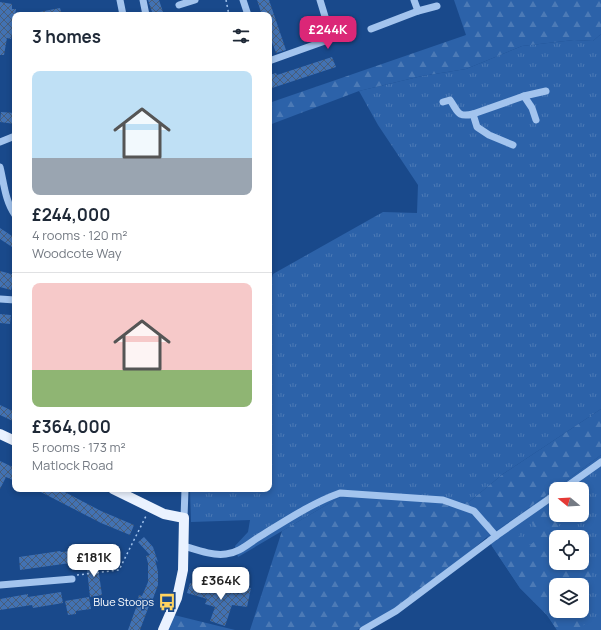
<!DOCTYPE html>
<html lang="en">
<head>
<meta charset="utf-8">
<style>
  body { margin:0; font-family:Manrope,sans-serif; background:#f6f6f7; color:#1f2937; height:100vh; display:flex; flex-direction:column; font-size:15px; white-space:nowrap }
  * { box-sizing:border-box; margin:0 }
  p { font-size:13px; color:#747a83 }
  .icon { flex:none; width:22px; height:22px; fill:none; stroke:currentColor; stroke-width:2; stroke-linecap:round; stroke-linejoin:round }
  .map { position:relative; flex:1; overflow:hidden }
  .panel { position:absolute; left:12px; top:12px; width:260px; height:480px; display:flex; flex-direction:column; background:#fff; border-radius:8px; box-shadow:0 2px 6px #0003 }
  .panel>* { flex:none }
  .needle { width:26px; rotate:288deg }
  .controls { position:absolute; left:549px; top:482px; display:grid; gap:8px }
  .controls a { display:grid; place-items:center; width:40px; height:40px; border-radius:8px; background:#fff; box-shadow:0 2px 6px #0003; font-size:20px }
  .price { position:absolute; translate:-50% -34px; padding:0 9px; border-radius:8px; background:#fff; color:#222; font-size:13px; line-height:26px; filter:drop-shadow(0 1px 2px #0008) }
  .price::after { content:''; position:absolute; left:50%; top:24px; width:12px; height:9px; margin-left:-6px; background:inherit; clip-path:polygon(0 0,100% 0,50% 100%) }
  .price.on { background:#db2777; color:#fff }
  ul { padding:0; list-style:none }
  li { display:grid; align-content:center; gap:8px; height:212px; padding:0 20px }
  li+li { border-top:1px solid #e0e1e3 }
  li span { display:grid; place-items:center; height:124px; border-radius:8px; color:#555 }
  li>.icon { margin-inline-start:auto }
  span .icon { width:72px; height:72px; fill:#fffc; stroke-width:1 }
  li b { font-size:17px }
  h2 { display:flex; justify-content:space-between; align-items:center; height:48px; padding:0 20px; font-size:17px }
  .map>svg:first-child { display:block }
  .grass { fill:url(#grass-tufts); fill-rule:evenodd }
  .forest { fill:url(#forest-firs); fill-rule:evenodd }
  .building { fill:url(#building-cross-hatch) }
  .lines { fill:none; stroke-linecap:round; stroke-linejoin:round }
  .path { stroke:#a3c4ee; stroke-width:1.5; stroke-dasharray:2 3; stroke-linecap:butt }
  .minor { stroke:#a3c4ee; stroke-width:7 }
  .major { stroke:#eaf2ff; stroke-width:10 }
  .labels { text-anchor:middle; stroke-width:3; stroke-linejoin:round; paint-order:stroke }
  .poi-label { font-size:11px; fill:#fff; stroke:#19498b; text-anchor:end }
</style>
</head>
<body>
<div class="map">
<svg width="601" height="630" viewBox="0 0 601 630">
  <defs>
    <pattern id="grass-tufts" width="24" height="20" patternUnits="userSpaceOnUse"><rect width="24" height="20" fill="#2c62a9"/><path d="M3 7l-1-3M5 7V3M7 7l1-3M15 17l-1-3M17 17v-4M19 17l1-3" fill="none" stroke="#4c7ab6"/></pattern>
    <pattern id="forest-firs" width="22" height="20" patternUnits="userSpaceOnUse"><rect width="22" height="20" fill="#2c62a9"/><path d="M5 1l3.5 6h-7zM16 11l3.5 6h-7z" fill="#4c7ab6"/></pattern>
    <pattern id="building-cross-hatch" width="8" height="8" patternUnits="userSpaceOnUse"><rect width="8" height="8" fill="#4272b3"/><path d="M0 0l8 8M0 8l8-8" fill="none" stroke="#485d7a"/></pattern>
  </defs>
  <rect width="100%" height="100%" fill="#19498b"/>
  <g class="grass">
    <polygon points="601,34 601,409 503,474 469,502 444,503 340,497 238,557 235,546 248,532 250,520 191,522 190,489 269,489 269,290 273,274 383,212 417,213 418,185 378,125 359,91 422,76 466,69 522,46 574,40 593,41"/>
    <path d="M601,455v175h-44l-10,-15 -27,-27 -28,-42 -5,-9 32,-22zM556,489h26v26h-26zM556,537h26v26h-26zM556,585h26v26h-26z"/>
  </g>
  <g class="forest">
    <polygon points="454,0 601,0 601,34 593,41 574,40 522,46 466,69 422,76 359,91 269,125 269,103 466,35"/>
    <polygon points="601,409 601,455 519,515 487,537 465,556 395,609 357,630 250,630 282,531 340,497 399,498 444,503 469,502 503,474"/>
    <path d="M546,507l21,30h-11v26h26l10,10c-4,19 -13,37 -7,57h-28l-10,-15 -27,-27 -28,-42 25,-18 4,14 5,6 13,-10 -9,-20zM556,585h26v26h-26z"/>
    <polygon points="174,615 235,630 167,630"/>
  </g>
  <g class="building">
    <polygon points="148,0 159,0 164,15 153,15"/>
    <polygon points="257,0 269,0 286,50 276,53 269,34 269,15 262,15"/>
    <polygon points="0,2 12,4 12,9 16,9 11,39 7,38 4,55 0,55"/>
    <polygon points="60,8 62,15 40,15 39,12"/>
    <polygon points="332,57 336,67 269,89 269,75 276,73 277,75"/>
    <polygon points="1,112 15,113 15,124 0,122"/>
    <polygon points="0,228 15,238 15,249 0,239"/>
    <polygon points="0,271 15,275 11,290 0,287"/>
    <polygon points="0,314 11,315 10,324 0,323"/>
    <polygon points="0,405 15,412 15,422 0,415"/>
    <polygon points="0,461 15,468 15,481 6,477 0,489"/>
    <polygon points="35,489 59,489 101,511 134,525 130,535 101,523"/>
    <polygon points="144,537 153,547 158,562 155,559 158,572 158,585 154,596 151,604 150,603 140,630 128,630 137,605 136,605 139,595 142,596 148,582 148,563 146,556 150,555 138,542"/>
    <polygon points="83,550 85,561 20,570 19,557 60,551 61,552"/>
    <polygon points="98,558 99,567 98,567 102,595 90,597 86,560"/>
    <polygon points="190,583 210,589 211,587 225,592 226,590 239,594 241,586 251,588 247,607 232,605 225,626 210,621 215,607 205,604 207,599 187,593"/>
    <polygon points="61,592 63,603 33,608 32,605 0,610 0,599 28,594 28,597"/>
    <polygon points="89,597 91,609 76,611 76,614 68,615 65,601"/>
  </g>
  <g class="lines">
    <g class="path">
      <polyline points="226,0 229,15"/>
      <polyline points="77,575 119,570 146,516"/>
    </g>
    <g class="minor">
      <polyline points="120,0 123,15"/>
      <polyline points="143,0 146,15"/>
      <polyline points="243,0 248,15"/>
      <polyline points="414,0 418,11"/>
      <polyline points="179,5 195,0"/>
      <polyline points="371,29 418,11 437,6"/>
      <polyline points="269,61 325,41 328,36 327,23 320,0"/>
      <polyline points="524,96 546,91"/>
      <path d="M443,102l7,-2c8,11 7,18 23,14l4,13 12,8 24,10"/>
      <polyline points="473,114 524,96 532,108 536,120"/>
      <polyline points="0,142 15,136"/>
      <path d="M0,167c4,16 5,34 15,48"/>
      <polyline points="0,299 15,300"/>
      <polyline points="563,489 601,462"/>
      <polyline points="184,518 185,489"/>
      <path d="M184,546c13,4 29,10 42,8 13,-1 23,-11 33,-17 26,-16 53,-34 81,-44l103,7 31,11 22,25"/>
      <polyline points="0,585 72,579"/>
      <polyline points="363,630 396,611 496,536 556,494"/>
    </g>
    <g class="major">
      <polyline points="0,434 15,441"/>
      <polyline points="113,489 164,514 184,518 183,570 177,598 163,630"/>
    </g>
  </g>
  <defs>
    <g id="bus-bare" transform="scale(1.38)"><path d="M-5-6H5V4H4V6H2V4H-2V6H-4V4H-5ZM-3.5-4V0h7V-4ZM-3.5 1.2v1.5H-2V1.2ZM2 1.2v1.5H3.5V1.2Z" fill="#ffd360" stroke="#19498b" stroke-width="2.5" paint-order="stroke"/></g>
  </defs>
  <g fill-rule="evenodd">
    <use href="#bus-bare" x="167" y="602"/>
  </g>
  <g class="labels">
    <g class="poi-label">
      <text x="154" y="606">Blue Stoops</text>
    </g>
  </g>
</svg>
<div class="controls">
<a><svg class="needle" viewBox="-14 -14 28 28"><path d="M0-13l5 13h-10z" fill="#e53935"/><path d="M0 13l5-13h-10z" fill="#747a83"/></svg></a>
<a><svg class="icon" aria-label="locate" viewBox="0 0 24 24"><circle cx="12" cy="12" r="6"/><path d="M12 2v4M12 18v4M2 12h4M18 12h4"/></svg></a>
<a><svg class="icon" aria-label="layers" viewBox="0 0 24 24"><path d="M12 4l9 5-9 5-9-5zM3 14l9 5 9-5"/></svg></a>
</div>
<b class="price on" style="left:328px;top:50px">£244K</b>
<b class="price" style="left:94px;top:578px">£181K</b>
<b class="price" style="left:221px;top:601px">£364K</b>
<section class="panel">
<h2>3 homes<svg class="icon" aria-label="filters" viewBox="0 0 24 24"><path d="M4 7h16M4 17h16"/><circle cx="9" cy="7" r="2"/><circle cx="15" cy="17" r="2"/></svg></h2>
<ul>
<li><span style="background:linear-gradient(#bfe0f5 70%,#9aa5b1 0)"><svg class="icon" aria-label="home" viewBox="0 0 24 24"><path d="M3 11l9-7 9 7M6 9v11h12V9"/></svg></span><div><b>£244,000</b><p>4 rooms · 120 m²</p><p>Woodcote Way</p></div></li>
<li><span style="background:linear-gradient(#f6c9c9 70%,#8fb573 0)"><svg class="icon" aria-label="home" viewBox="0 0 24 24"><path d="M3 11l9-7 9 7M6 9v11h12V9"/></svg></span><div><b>£364,000</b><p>5 rooms · 173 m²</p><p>Matlock Road</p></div></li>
</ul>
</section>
</div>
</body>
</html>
